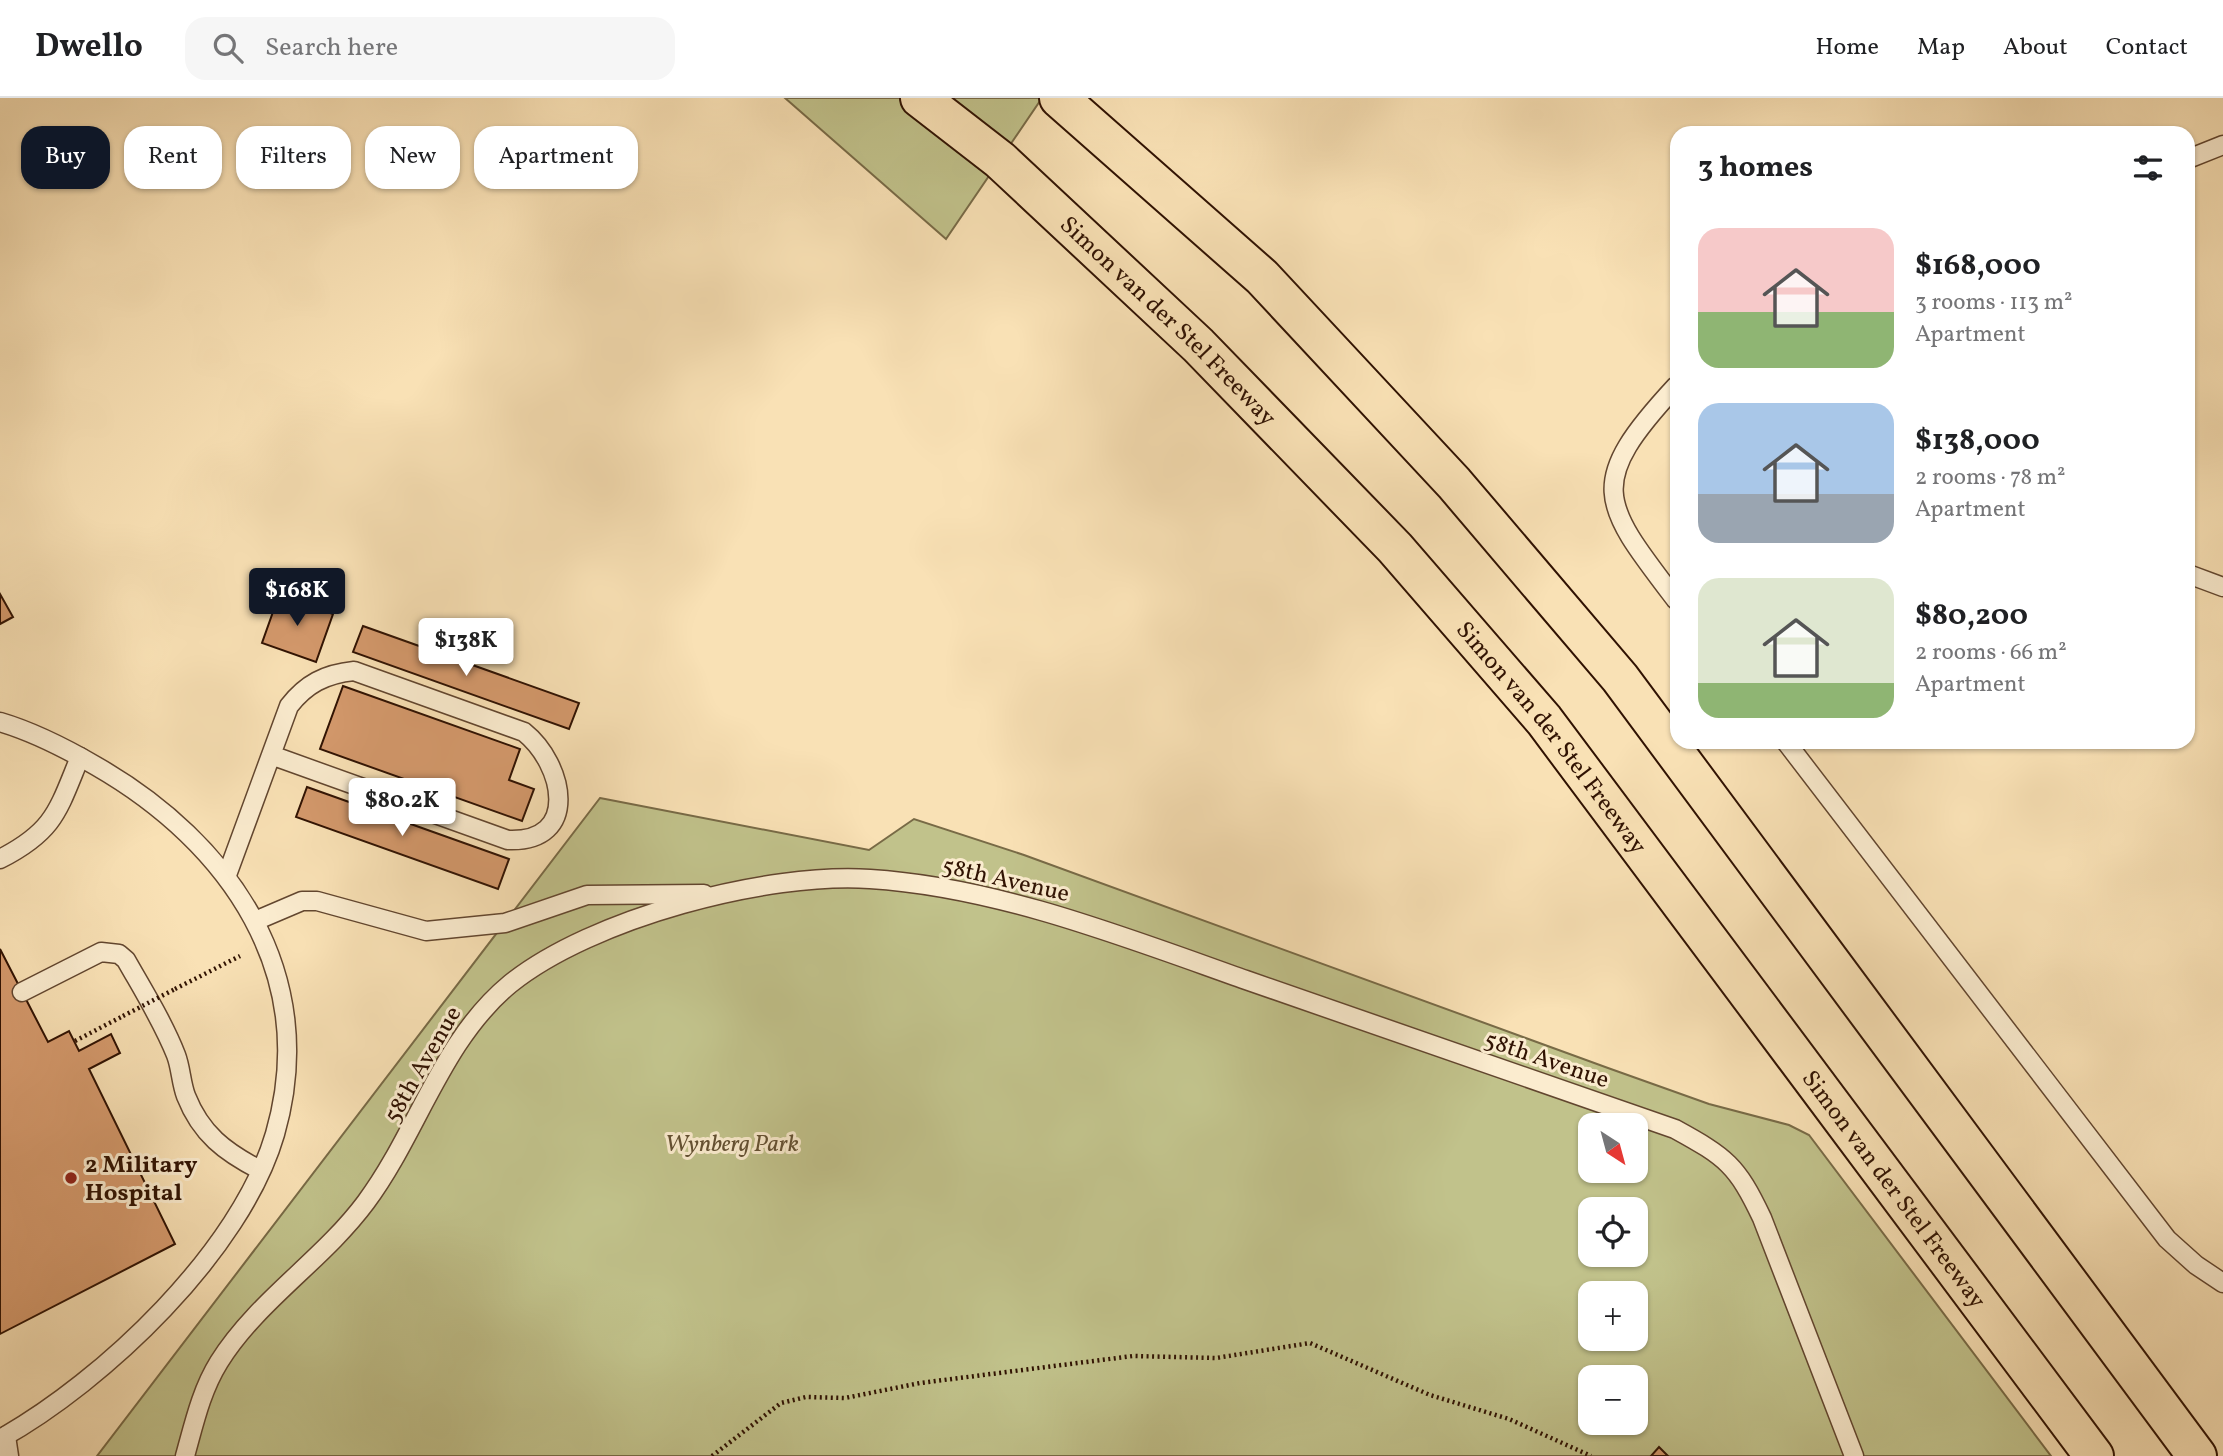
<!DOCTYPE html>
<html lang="en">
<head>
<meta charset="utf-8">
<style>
  body { margin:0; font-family:Vollkorn,serif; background:#f6f6f6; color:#202124; height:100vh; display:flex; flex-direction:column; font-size:26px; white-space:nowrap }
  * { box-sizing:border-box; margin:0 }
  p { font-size:23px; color:#757577 }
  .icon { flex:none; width:38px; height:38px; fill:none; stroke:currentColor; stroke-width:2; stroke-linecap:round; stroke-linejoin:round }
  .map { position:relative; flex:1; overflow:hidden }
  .panel { position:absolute; left:1670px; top:28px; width:525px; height:623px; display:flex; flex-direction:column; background:#fff; border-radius:21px; box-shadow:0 2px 5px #0004 }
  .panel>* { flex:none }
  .hud { position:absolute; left:21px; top:28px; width:665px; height:63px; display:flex; gap:14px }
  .needle { width:46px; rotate:144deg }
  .controls { position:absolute; left:1578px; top:1015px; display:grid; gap:14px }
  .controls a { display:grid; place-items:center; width:70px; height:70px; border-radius:14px; background:#fff; box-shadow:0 2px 5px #0004; font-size:35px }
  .price { position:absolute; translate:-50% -60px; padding:0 16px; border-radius:7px; background:#fff; color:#222; font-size:23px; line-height:46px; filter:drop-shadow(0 2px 4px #0008) }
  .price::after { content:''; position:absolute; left:50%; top:42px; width:21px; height:16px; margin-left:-10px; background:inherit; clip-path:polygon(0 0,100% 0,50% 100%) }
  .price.on { background:#111827; color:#fff }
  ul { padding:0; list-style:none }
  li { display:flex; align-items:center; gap:21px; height:175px; padding:0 28px }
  li span { display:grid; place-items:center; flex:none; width:196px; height:140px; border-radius:21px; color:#555 }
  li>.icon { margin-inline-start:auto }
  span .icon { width:84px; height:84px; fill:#fffc; stroke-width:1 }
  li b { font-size:30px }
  h2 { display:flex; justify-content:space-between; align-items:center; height:84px; padding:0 28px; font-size:30px }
  .tag { padding:0 24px; border-radius:21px; background:#fff; box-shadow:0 2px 5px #0004; font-size:24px; line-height:63px }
  .tag.on { background:#111827; color:#fff }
  header { display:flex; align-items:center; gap:42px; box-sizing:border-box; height:98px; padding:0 35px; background:#fff; border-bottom:2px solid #e0e0e0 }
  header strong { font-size:33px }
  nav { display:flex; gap:38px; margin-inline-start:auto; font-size:24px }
  .search { width:490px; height:63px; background:#f6f6f6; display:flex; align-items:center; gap:18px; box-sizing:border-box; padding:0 24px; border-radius:21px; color:#757577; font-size:26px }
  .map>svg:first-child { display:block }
  .green { fill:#c1c28b; stroke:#786a46; stroke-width:2; fill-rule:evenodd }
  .building { fill:#d4996c; stroke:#301202; stroke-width:2 }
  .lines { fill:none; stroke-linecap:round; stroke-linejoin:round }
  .lane-casing { stroke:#62462f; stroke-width:21 }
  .highway-casing { stroke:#301202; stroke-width:42 }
  .path { stroke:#301202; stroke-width:4.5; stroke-dasharray:2 3.5; stroke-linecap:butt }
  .lane { stroke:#fbeccf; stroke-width:18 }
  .highway { stroke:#f9e1b5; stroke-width:38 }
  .path-bridge { stroke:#301202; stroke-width:4.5; stroke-dasharray:2 3.5; stroke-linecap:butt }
  .poi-dot { fill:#8f2418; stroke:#fbeccf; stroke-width:2.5 }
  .labels { text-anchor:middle; stroke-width:6; stroke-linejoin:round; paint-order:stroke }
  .street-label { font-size:24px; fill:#301202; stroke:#fbeccf }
  .park-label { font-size:24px; font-style:italic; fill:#635032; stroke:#fbeccf }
  .poi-label { font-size:24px; font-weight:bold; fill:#301202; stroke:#fbeccf; text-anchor:start }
</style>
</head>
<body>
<header>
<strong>Dwello</strong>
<div class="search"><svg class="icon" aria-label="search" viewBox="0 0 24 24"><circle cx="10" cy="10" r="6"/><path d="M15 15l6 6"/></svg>Search here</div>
<nav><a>Home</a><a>Map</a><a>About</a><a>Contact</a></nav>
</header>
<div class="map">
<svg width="2223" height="1358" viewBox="0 0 2223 1358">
  <rect width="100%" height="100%" fill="#f9e1b5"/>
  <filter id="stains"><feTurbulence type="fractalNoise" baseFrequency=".00286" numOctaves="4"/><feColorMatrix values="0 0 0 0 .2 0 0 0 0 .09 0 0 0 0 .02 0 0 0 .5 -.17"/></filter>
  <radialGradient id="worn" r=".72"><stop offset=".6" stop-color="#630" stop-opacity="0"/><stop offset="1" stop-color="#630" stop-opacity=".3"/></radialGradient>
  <g class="green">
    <polygon points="785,0 1042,0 946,141"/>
    <path d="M600,700l269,52 45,-31 110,36 584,213 101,36 80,21 20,10 242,321h-1954zM1591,1027h45v46h-45zM1591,1111h45v46h-45zM1591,1195h45v46h-45zM1591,1279h45v46h-45z"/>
  </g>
  <g class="building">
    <polygon points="0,496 13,519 0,526"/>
    <polygon points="279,497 333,516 316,564 262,545"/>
    <polygon points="363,528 579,605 569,631 353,554"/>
    <polygon points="343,588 520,651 509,682 534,691 522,723 320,651"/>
    <polygon points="307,689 509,761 498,791 296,719"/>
    <polygon points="0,851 48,944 69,933 79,953 111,936 120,955 89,971 175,1146 0,1236"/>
    <polygon points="1659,1349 1668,1358 1651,1358"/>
  </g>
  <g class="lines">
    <g class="lane-casing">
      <g id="lane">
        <polyline points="2188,61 2223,47"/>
        <path d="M1676,288c-91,98 -75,116 0,214"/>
        <polyline points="2188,476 2223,489"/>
        <path d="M0,624c34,10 65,26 96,44 134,77 225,208 179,368 -34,117 -171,247 -275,305"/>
        <polyline points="1786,644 2167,1141 2196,1167 2223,1185"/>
        <path d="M0,761c55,-28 58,-49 80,-102"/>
        <path d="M227,777l62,-169c17,-22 36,-32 65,-35l170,61c40,32 57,111 -16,108l-237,-85"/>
        <polyline points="255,823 302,803 317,803 426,833 505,825 587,797 704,796"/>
        <path d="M22,894l79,-40 18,2 7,6c17,30 37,62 50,95 5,13 5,28 10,41 15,38 39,56 74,74"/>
        <polyline points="6,1338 9,1358"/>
        <path d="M185,1358c9,-32 16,-65 34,-94 38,-61 104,-102 147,-160 52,-70 75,-161 144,-218 82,-66 257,-112 360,-105 128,8 257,59 376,101 143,50 286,100 429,149 51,28 62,36 87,89l92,238"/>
      </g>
    </g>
    <g class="highway-casing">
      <g id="highway">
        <path id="s1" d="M920,0l80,62 198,185 197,203 149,172 550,736"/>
        <polyline points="1059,0 1262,179 1454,385 1620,580 2197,1358"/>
      </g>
    </g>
    <g class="path">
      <polyline points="175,891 240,858"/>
      <polyline points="75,943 123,918"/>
      <polyline points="712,1358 781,1305 806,1299 845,1300 920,1285 1133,1258 1216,1260 1310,1245 1430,1297 1509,1321 1591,1358"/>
    </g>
    <use href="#lane" class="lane"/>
    <use href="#highway" class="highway"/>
    <polyline class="path-bridge" points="123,918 175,891"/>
  </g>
  <circle class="poi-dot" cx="71" cy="1080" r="7"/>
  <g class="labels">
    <g class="street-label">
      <text dy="8" stroke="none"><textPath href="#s1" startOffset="334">Simon van der Stel Freeway</textPath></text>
      <text dy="8" stroke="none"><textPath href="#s1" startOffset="901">Simon van der Stel Freeway</textPath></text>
      <text transform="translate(1006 781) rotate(13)" y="8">58th Avenue</text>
      <text transform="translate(1547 961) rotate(19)" y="8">58th Avenue</text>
      <text transform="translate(422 966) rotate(-60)" y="8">58th Avenue</text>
      <text dy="8" stroke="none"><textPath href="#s1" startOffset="1468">Simon van der Stel Freeway</textPath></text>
    </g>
    <g class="park-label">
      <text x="732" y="1053">Wynberg Park</text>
    </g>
    <g class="poi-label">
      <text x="85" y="1074">2 Military<tspan x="85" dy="28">Hospital</tspan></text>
    </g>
  </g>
  <rect width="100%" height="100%" filter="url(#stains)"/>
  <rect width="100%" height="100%" fill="url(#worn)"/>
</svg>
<div class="controls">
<a><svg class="needle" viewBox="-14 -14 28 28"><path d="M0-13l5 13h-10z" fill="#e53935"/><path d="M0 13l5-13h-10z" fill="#757577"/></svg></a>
<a><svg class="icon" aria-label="locate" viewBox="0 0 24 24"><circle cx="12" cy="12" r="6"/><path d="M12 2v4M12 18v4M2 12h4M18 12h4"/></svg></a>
<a>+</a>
<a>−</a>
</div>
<b class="price on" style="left:297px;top:530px">$168K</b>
<b class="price" style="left:466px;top:580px">$138K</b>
<b class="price" style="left:402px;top:740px">$80.2K</b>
<div class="hud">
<a class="tag on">Buy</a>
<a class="tag">Rent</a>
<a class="tag">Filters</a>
<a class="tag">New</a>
<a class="tag">Apartment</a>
</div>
<section class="panel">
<h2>3 homes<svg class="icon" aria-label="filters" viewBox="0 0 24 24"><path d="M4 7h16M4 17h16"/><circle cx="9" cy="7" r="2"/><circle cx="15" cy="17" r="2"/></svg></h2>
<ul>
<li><span style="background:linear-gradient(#f6c9c9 60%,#8fb573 0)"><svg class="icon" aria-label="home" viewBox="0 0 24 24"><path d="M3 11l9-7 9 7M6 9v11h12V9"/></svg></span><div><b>$168,000</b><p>3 rooms · 113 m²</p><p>Apartment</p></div></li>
<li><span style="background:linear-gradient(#a9c7e8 65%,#9aa5b1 0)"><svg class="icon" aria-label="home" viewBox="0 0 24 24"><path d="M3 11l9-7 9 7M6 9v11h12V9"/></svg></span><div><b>$138,000</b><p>2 rooms · 78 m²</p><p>Apartment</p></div></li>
<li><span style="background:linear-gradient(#dfe7d0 75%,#8fb573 0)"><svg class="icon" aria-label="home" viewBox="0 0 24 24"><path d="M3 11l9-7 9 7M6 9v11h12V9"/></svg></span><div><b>$80,200</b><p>2 rooms · 66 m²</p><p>Apartment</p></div></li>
</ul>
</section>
</div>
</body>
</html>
